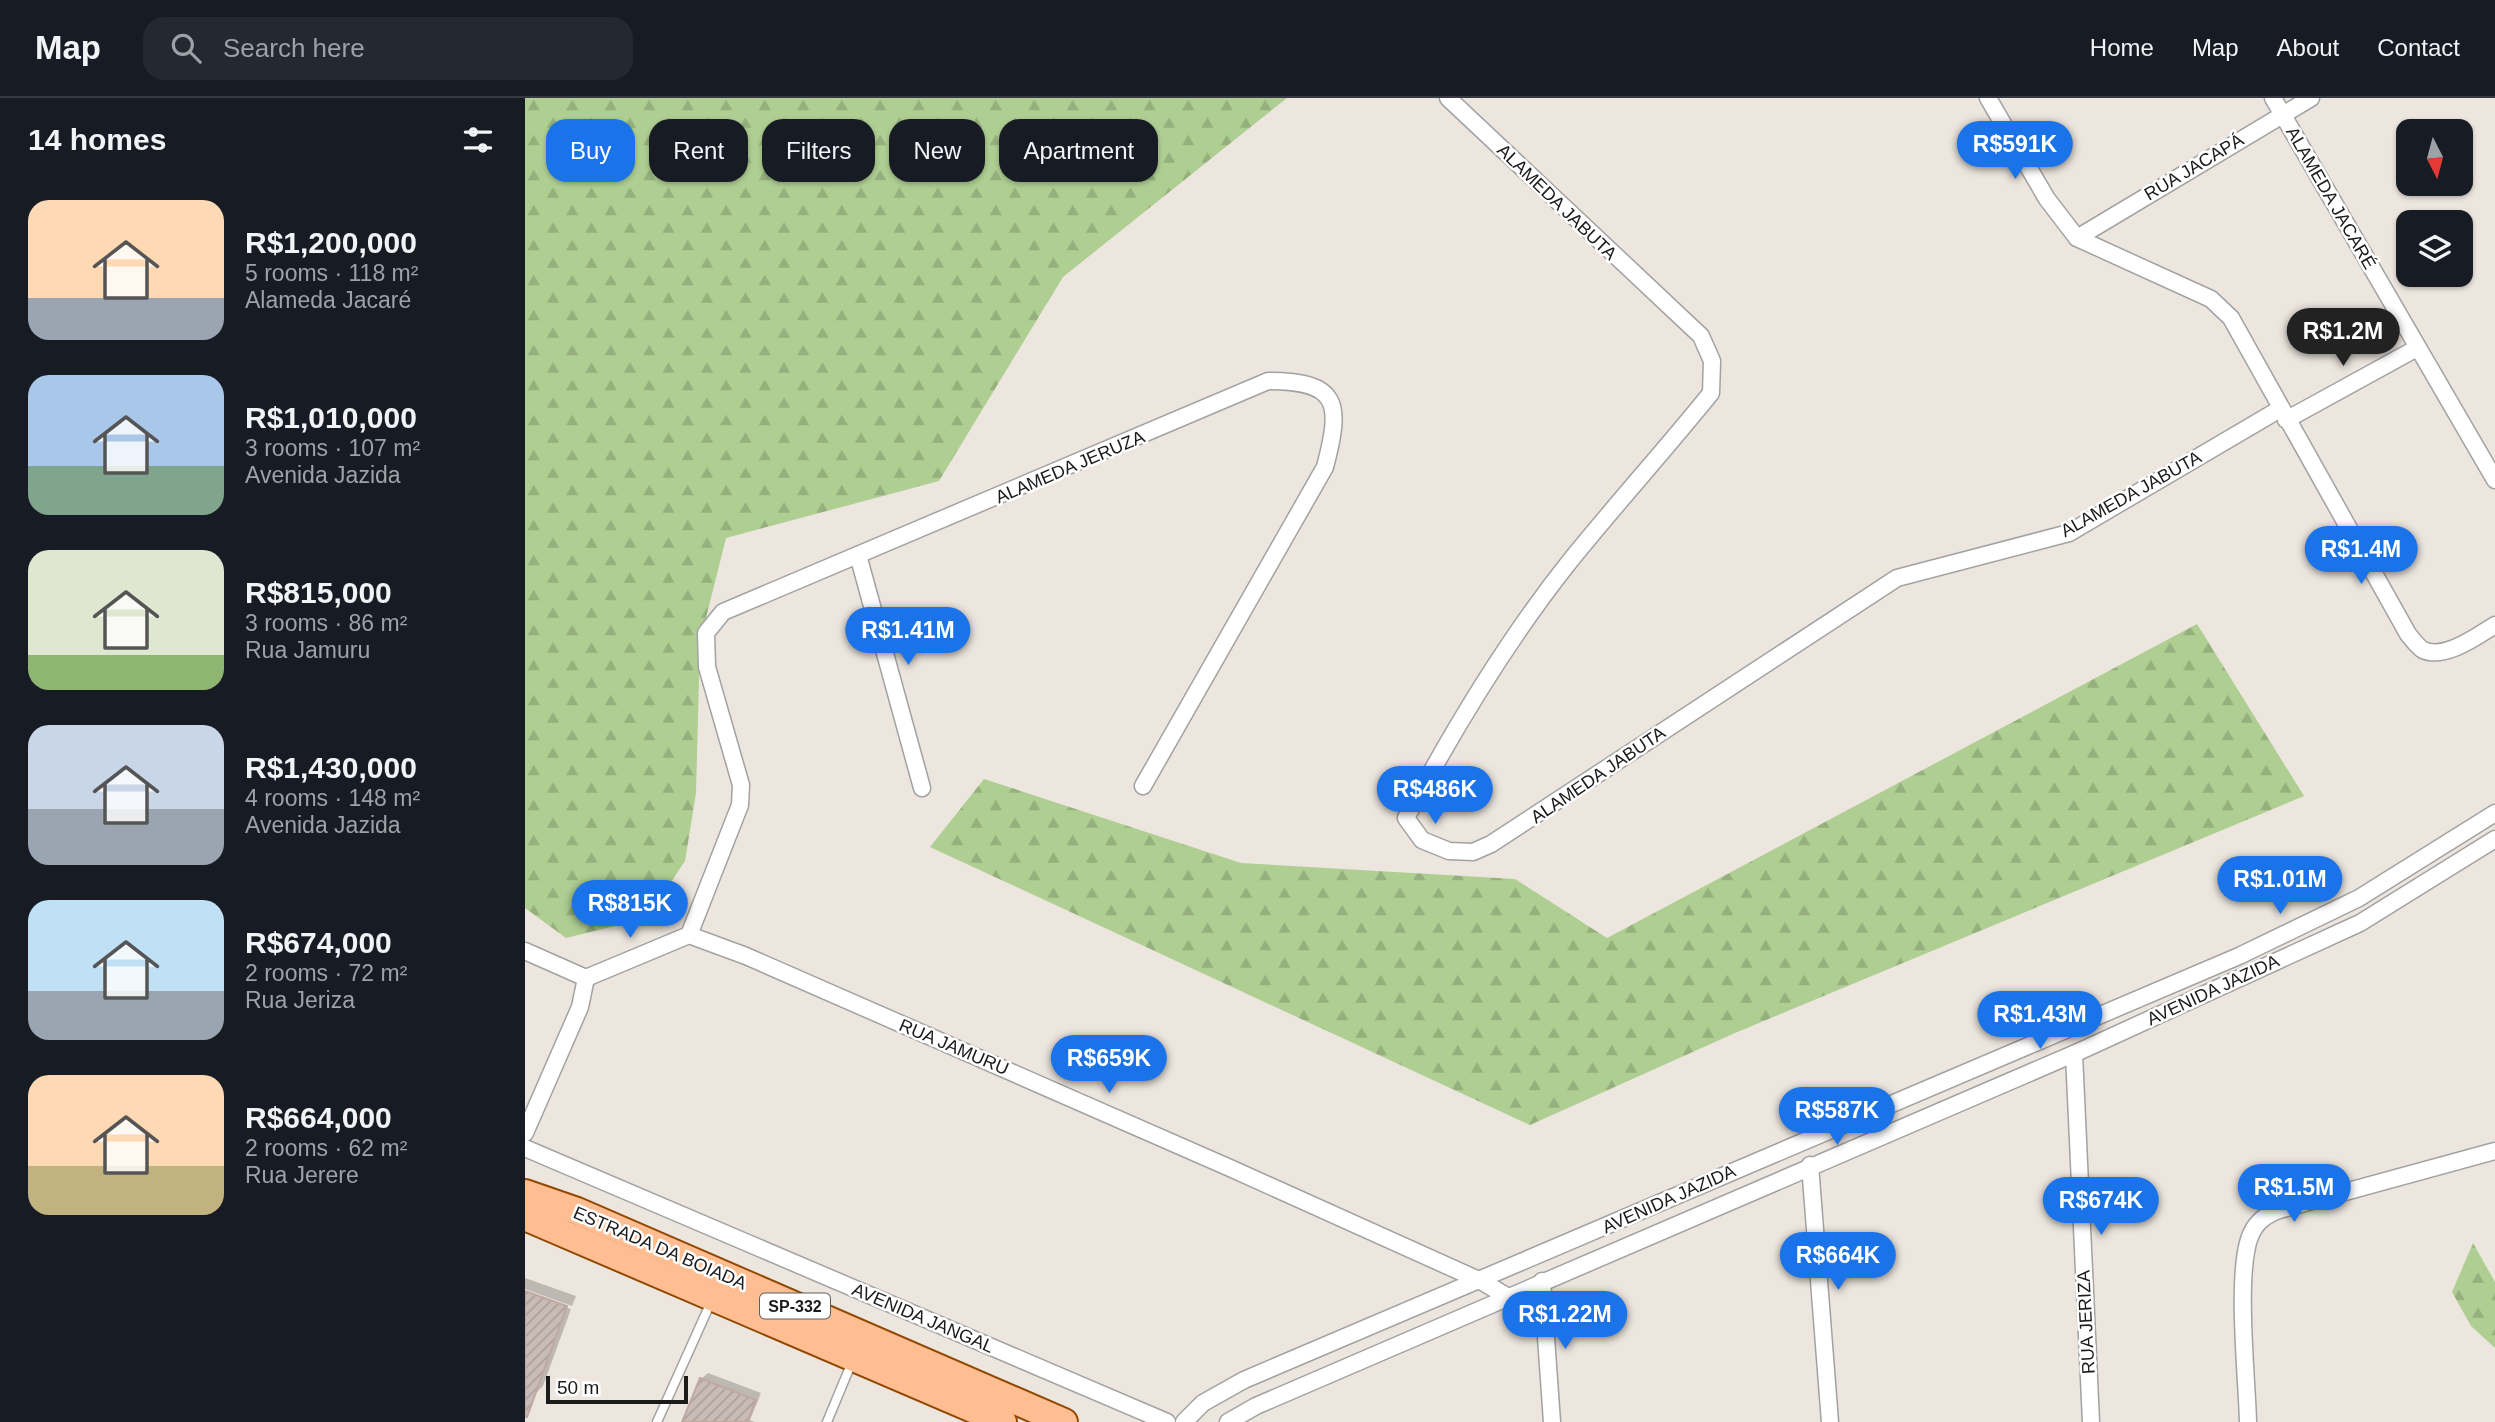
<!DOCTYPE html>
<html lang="en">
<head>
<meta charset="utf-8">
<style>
  body { margin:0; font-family:Helvetica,sans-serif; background:#242831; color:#f1f3f6; height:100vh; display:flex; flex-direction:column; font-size:26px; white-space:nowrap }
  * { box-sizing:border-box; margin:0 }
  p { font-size:23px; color:#9ea1a6 }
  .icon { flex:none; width:38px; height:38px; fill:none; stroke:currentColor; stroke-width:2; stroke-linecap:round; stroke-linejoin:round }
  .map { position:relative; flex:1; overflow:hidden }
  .panel { display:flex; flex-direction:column; background:#171b24; width:525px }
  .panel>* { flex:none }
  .hud { position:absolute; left:21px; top:21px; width:665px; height:63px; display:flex; gap:14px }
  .needle { width:46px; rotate:174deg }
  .buttons { position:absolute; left:1871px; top:21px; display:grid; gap:14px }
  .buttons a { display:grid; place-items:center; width:77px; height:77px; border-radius:14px; background:#171b24; box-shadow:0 2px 5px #0004; font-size:35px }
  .scale { position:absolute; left:21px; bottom:18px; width:142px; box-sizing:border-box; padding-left:7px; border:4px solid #1b1b1b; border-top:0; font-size:19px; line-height:24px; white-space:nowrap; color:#1b1b1b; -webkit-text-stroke:5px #fff; paint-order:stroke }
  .price { position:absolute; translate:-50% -60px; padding:0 16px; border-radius:24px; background:#1a73e8; color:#fff; font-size:23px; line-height:46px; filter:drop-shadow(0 2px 4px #0008) }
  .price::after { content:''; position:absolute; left:50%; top:42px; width:21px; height:16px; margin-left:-10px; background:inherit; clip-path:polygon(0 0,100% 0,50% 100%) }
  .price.current { background:#222; color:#fff }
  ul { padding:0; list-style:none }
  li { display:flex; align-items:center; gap:21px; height:175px; padding:0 28px }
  li span { display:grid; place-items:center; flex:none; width:196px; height:140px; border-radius:21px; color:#555 }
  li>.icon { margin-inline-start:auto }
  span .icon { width:84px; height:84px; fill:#fffc; stroke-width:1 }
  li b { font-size:30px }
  h2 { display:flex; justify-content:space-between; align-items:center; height:84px; padding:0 28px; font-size:30px }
  .pill { padding:0 24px; border-radius:21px; background:#171b24; box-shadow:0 2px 5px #0004; font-size:24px; line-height:63px }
  .pill.current { background:#1a73e8; color:#fff }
  header { display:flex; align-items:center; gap:42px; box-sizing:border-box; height:98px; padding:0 35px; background:#171b24; border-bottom:2px solid #363941 }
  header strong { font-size:33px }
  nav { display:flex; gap:38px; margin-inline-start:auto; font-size:24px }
  .search { width:490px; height:63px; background:#242831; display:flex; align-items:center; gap:18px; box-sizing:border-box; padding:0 24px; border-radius:21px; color:#9ea1a6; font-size:26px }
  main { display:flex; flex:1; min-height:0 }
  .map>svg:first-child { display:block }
  .forest { fill:url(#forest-firs) }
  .shadow { fill:#0003 }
  .building { fill:url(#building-hatch); stroke:#bfa9a1; stroke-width:2 }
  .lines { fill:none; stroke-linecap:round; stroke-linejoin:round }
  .lane-casing { stroke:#a2a2a2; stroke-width:11 }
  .street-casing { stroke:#a2a2a2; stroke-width:19 }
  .primary-casing { stroke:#914800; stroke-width:30 }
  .lane { stroke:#fff; stroke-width:8 }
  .street { stroke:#fff; stroke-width:16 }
  .primary { stroke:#ffbd92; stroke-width:26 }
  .labels { text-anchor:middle; stroke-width:5; stroke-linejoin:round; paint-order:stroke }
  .shield { fill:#fff; stroke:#5f5f5f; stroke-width:2 }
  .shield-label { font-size:16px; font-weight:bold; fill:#1b1b1b }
  .street-label { font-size:18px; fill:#1b1b1b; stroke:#fff }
</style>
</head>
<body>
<header>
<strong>Map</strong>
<div class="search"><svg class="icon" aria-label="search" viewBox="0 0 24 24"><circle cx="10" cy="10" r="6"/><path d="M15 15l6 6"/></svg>Search here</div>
<nav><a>Home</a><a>Map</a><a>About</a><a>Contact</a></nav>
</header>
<main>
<section class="panel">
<h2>14 homes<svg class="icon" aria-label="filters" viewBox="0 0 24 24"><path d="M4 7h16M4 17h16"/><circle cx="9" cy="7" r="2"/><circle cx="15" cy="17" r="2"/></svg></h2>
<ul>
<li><span style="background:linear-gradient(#ffd9b3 70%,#9aa5b1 0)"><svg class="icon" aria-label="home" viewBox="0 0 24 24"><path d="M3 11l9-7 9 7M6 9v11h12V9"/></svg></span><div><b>R$1,200,000</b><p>5 rooms · 118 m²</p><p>Alameda Jacaré</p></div></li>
<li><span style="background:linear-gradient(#a9c7e8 65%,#7fa58c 0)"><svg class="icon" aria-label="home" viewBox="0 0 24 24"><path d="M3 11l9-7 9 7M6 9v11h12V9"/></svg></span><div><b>R$1,010,000</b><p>3 rooms · 107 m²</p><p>Avenida Jazida</p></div></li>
<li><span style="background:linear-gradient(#dfe7d0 75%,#8fb573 0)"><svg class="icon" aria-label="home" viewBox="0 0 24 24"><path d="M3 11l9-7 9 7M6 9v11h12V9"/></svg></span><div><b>R$815,000</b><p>3 rooms · 86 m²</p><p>Rua Jamuru</p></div></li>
<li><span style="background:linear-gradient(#c9d6e8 60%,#9aa5b1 0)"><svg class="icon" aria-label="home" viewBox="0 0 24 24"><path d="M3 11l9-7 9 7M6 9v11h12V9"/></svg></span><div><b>R$1,430,000</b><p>4 rooms · 148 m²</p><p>Avenida Jazida</p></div></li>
<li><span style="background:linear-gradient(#bfe0f5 65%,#9aa5b1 0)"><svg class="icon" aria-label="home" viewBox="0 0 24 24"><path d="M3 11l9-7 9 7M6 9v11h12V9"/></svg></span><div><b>R$674,000</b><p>2 rooms · 72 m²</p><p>Rua Jeriza</p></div></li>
<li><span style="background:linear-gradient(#ffd9b3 65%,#c2b280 0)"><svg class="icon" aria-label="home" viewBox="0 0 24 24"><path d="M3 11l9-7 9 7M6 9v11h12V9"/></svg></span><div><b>R$664,000</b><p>2 rooms · 62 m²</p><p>Rua Jerere</p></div></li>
</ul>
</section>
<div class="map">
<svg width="1970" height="1324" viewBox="0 0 1970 1324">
  <defs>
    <pattern id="forest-firs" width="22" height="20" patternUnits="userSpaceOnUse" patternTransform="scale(1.75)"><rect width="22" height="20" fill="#aece92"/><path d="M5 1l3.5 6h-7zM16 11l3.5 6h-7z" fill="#95b07d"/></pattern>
    <pattern id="building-hatch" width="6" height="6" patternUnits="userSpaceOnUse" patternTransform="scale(1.75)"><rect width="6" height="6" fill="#c9bbb6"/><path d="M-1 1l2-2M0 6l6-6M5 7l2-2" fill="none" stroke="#aca09c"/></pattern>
  </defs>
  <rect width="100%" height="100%" fill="#ede6df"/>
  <g class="forest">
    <polygon points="0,0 762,0 538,179 414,383 201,440 175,544 171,695 160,763 122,820 41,840 0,810"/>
    <polygon points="1672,526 1779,698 1210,935 1005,1027 405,749 459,681 716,765 990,781 1082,840"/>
    <polygon points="1948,1145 1970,1184 1970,1250 1946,1228 1927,1194"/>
  </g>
  <g class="shadow">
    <polygon points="0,1180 51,1198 47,1208 0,1191"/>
    <polygon points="0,1195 46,1211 18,1288 8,1298 0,1295"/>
    <polygon points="183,1275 236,1295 225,1322 230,1324 158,1324 176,1281"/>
  </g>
  <g class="building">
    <polygon points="0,1193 42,1208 2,1319 0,1319"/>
    <polygon points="175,1280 231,1302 222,1324 157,1324"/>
  </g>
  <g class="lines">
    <g class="lane-casing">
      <g id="lane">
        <polyline points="132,1324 186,1204"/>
        <polyline points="302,1324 327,1264"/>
      </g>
    </g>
    <g class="street-casing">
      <g id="street">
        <path d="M923,0l253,238 11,25 -1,32c-46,57 -95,111 -141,168 -63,79 -117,169 -164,257l16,22 27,11 24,1 18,-8 406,-266 172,-45 211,-124"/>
        <path d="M1463,0l59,101 30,39 134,61 20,19 177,316c4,5 10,13 15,16 22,10 54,-14 72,-25"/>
        <polyline points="1748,0 1970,382"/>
        <polyline points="1552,140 1786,0"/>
        <polyline points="1761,322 1892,250"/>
        <polyline points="333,457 397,690"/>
        <path d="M164,837l51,-130 1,-20 -34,-118 -1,-34 17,-21 545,-231c71,0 74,22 57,86l-182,319"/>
        <polyline points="0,853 61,880"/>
        <polyline points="61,880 164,837 221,858 705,1070 956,1183 983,1199"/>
        <polyline points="1549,956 1566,1324"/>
        <polyline points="0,1035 55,909 61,880"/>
        <polyline points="0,1050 642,1324"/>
        <polyline points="1285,1067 1305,1324"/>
        <polyline points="1017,1183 1027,1324"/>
        <polyline points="659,1324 678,1305 719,1282 1714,858 1834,800 1970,715"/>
        <polyline points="703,1324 731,1308 1553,954 1835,825 1970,741"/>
        <path d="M1723,1324c-1,-44 -13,-152 3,-188 6,-13 15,-19 28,-24l216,-59"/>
      </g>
    </g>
    <g class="primary-casing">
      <g id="primary">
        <polyline points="0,1095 52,1113 539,1324"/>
        <polyline points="0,1119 478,1324"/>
      </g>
    </g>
    <use href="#lane" class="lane"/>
    <use href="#street" class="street"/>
    <use href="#primary" class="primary"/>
  </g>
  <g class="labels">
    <rect class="shield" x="235" y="1195.5" width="70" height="25" rx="5"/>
    <g class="shield-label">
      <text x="270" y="1214">SP-332</text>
    </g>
    <g class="street-label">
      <text transform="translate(1669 69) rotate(-31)" y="6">RUA JACAPÁ</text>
      <text transform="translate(1806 100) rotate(60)" y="6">ALAMEDA JACARÉ</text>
      <text transform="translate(1032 104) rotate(44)" y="6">ALAMEDA JABUTA</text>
      <text transform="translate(545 369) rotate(-23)" y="6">ALAMEDA JERUZA</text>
      <text transform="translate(1606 396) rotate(-29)" y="6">ALAMEDA JABUTA</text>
      <text transform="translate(1073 677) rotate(-34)" y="6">ALAMEDA JABUTA</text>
      <text transform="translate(1688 892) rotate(-25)" y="6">AVENIDA JAZIDA</text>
      <text transform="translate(429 949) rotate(23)" y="6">RUA JAMURU</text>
      <text transform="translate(1144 1101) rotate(-24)" y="6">AVENIDA JAZIDA</text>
      <text transform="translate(135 1150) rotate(23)" y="6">ESTRADA DA BOIADA</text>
      <text transform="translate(398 1220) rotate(23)" y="6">AVENIDA JANGAL</text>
      <text transform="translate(1561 1224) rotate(-93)" y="6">RUA JERIZA</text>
    </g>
  </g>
</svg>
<div class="buttons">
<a><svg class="needle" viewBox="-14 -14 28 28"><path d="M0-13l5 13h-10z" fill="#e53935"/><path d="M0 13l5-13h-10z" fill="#9ea1a6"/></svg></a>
<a><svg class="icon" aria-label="layers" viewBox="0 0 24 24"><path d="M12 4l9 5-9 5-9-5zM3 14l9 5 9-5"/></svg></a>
</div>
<div class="scale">50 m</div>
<b class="price" style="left:1490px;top:83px">R$591K</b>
<b class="price current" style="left:1818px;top:270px">R$1.2M</b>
<b class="price" style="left:1836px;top:488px">R$1.4M</b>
<b class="price" style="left:383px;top:569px">R$1.41M</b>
<b class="price" style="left:910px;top:728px">R$486K</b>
<b class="price" style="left:1755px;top:818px">R$1.01M</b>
<b class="price" style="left:105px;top:842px">R$815K</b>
<b class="price" style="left:1515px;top:953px">R$1.43M</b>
<b class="price" style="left:584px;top:997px">R$659K</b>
<b class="price" style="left:1312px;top:1049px">R$587K</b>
<b class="price" style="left:1769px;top:1126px">R$1.5M</b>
<b class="price" style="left:1576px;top:1139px">R$674K</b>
<b class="price" style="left:1313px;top:1194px">R$664K</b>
<b class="price" style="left:1040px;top:1253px">R$1.22M</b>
<div class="hud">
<a class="pill current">Buy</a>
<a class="pill">Rent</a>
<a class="pill">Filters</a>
<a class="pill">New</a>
<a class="pill">Apartment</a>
</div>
</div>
</main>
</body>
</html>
